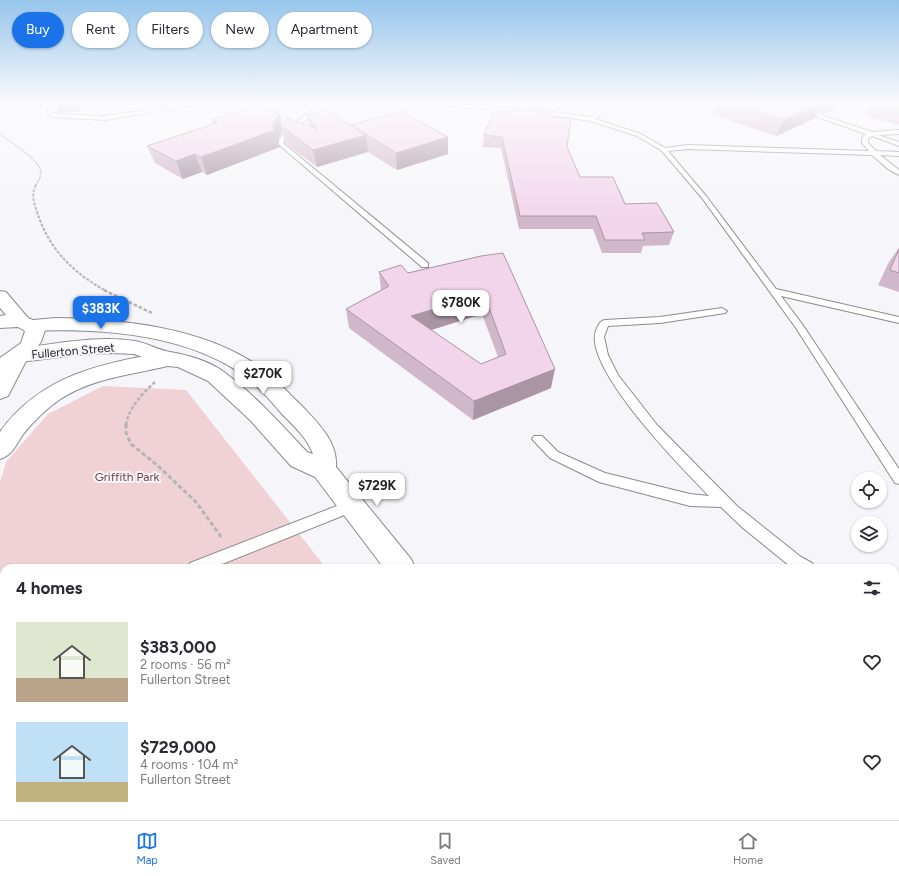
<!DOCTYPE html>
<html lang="en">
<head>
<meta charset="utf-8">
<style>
  body { margin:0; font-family:Figtree,sans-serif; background:#f7f7f7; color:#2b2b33; height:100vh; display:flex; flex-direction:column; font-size:15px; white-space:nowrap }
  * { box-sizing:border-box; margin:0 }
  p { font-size:13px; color:#7c7c81 }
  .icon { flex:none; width:22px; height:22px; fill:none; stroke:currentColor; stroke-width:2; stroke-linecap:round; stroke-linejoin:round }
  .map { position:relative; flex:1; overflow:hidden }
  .drawer { position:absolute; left:0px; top:564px; width:899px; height:256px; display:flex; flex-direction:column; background:#fff; border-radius:12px 12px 0 0; box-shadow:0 1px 3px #0004 }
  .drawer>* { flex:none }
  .top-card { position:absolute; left:12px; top:12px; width:400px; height:36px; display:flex; gap:8px }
  .controls { position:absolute; left:851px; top:472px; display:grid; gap:8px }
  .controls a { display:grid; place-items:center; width:36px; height:36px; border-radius:50%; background:#fff; box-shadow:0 1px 3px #0004; font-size:20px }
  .price { position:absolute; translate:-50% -34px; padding:0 9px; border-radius:8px; background:#fff; color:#222; font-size:13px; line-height:26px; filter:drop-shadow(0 1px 2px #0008) }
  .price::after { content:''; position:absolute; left:50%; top:24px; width:12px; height:9px; margin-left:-6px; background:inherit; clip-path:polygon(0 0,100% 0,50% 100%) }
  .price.current { background:#1a73e8; color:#fff }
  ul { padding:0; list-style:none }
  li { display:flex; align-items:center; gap:12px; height:100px; padding:0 16px }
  li span { display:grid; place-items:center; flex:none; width:112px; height:80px; border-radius:0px; color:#555 }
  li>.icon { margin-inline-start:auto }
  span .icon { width:48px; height:48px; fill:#fffc; stroke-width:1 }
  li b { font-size:17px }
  h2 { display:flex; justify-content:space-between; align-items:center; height:48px; padding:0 16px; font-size:17px }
  .pill { padding:0 14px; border-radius:18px; background:#fff; box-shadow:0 1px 3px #0004; font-size:14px; line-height:36px }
  .pill.current { background:#1a73e8; color:#fff }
  .dock { display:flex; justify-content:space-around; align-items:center; height:56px; border-top:1px solid #e1e1e2; background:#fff; font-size:11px; color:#7c7c81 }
  .dock a { display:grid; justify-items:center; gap:2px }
  .dock .current { color:#1a73e8 }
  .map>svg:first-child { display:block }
  .green { fill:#f0d1d5 }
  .water { fill:#bcdff2 }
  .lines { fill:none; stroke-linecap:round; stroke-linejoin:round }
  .service-casing { stroke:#8b8a8d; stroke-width:2 }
  .secondary-casing { stroke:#8b8a8d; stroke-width:2 }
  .primary-casing { stroke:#8b8a8d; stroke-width:2 }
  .path-far4 { stroke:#b5b4b7; stroke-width:1.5; stroke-dasharray:2 1; stroke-linecap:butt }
  .path-far3 { stroke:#b5b4b7; stroke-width:2; stroke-dasharray:3 1.5; stroke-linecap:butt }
  .path-far2 { stroke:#b5b4b7; stroke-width:2.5; stroke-dasharray:3.5 2; stroke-linecap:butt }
  .path-far1 { stroke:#b5b4b7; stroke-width:3; stroke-dasharray:4.5 2.5; stroke-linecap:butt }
  .path { stroke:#b5b4b7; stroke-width:3.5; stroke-dasharray:6 3; stroke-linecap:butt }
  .service { fill:#fff; fill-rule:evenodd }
  .secondary { fill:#fff; fill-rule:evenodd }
  .primary { fill:#fff; fill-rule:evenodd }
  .wall { fill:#d1b7ca; fill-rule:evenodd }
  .shaded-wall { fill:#aa95a4 }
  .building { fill:#f3d5eb; stroke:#aa95a4; fill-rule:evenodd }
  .labels { text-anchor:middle; stroke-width:4; stroke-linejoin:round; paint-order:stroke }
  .street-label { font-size:12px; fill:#252526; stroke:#f6f5f9 }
  .park-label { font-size:12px; fill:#733e47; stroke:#f6f5f9 }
</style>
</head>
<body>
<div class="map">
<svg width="899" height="820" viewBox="0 0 899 820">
  <rect width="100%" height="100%" fill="#f6f5f9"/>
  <g class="green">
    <polygon points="103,386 186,390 326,568 4,568 4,740 0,741 0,483 6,462 48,414"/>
    <polygon points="288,816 516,816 519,820 290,820"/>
  </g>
  <polygon class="water" points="35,816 288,816 290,820 33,820"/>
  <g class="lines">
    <g class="service-casing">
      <g id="service">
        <polygon points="50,104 56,104 53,112 55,114 105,116 187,104 202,104 105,120 51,117 47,112"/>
        <polygon points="319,104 326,104 289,133 283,143 428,263 428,267 422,267 277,143 285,131"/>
        <path d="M426,104c55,0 110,5 164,13l18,-13h7l-20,15 46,15 24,14 23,-3 181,6 -7,-8v-5l4,-4 -86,-30h9l83,28 27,-2v4l-21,1 21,7v4l-27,-10 -4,3v4l8,8 23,1v4l-19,-1 19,15v5l-11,-6 -16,-14 -184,-6 -20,2 38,45 70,93 123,28v6l-118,-27 21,28 97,145v15l-4,-1 -99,-155 -94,-130 -40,-47 -25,-15 -47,-15 -39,-6z"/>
        <path d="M722,308l5,3 -2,2 -65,10 -52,3 -4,11 4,18 10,20 39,50 80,81 64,51 11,6 2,5 -23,-1 -48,-39 -22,-21 -31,-1 -91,-24 -49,-24 -18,-19 2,-3h8l16,16 47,21 85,21 19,2c-25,-26 -131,-132 -112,-168 2,-4 3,-7 8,-8l55,-3z"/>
        <polygon points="352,500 357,502 358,506 357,510 212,568 188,568 190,563"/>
        <polygon points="895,609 899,610 899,625 895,624"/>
        <polygon points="4,683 4,701 0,703 0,685"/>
      </g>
    </g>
    <g class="secondary-casing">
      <g id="secondary">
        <path d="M55,318c66,1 146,9 202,47 17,11 30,27 45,41 16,17 36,36 34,61l75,92 4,9h-31l-69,-91 -24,-11 -41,-46 -42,-39 -30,-14 -10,-1 -34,-12 -22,-1 -27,1 -65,8 -7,-2 -3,-5 3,-5 7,-2c38,-4 77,-13 115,-7 12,2 23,9 35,11 18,3 39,9 54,20 31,23 57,52 83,80l6,2c-5,-15 -20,-29 -31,-40 -12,-14 -24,-28 -39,-39 -57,-41 -144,-47 -213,-44l-7,-2 -2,-4 2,-4z"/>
        <polygon points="578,816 618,816 620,820 580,820"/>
      </g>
    </g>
    <g class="primary-casing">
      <g id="primary">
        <polygon points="0,291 6,292 28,318 38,322 45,330 41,342 26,361 8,396 0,399 0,358 21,343 25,331 18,327 0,328 0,316 6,315 0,308"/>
        <path d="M168,352l7,2 3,5 -3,5c-40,11 -80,12 -116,36 -13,9 -25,21 -35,33 -8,11 -11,22 -24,26v-27c41,-57 102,-69 168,-80z"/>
      </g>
    </g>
    <path class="path-far4" d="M0,134c9,7 40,26 41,38 0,5 -3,10 -6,14"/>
    <path class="path-far3" d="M36,185c-5,9 -2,18 1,27 12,37 35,60 69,79"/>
    <g class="path-far2">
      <polyline points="104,290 152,313"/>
      <path d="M126,425c3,-18 16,-31 29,-43"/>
    </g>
    <polyline class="path-far1" points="126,424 126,433 131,444 157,465 196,502 222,538"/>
    <polyline class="path" points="478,816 481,820"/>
    <use href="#service" class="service"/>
    <use href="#secondary" class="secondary"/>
    <use href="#primary" class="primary"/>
  </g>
  <g class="wall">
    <polygon points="716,104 839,104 837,108 824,114 819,112 816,118 776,136 712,114"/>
    <polygon points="870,104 899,104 899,125 864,115"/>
    <polygon points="552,113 551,117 567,147 580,177 674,232 669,245 643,246 641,253 602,253 593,229 519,229 501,148 483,147 484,135 509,114"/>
    <polygon points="280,114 282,125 309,126 307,115 351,125 448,137 448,154 397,170 368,152 317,167 285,143 282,132 278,139 280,147 207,175 202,172 183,179 155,163 147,146 213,124 212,120"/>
    <polygon points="899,248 899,292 878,285 889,262"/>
    <path d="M481,256l70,132 -78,32 -124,-92 -3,-19 35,-19 -2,-18 29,1zM482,314l16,43 -17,7 -50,-34z"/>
  </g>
  <g class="shaded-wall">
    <polygon points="55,104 80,104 79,111 59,113"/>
    <polygon points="819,104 823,104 816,118 776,136 784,120"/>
    <polygon points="829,104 839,104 837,108 824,114"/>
    <polygon points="280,114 282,127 281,126 282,132 278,139 280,147 207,175 201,157 272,125"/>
    <polygon points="366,135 368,152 317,167 313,150"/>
    <polygon points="448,137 448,154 397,170 396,153"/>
    <polygon points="195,154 202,172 183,179 176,161"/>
    <polygon points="484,294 482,314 412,336 411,316"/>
    <polygon points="555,369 551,388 473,420 474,401"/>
  </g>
  <g class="building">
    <polygon points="735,104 819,104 784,120"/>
    <polygon points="876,104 899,104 899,111"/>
    <polygon points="257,105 280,114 272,125 275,130 201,157 195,154 176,161 147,146 217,123 212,120"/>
    <polygon points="511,109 552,113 551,117 571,118 567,147 580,177 613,177 625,204 657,203 674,232 642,233 645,240 605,240 596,216 520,216 502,137 484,135 493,113 509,114"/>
    <polygon points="327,110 366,135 313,150 281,126 287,118 317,129 307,115"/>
    <polygon points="401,111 448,137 396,153 351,125"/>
    <polygon points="899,249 899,273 890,270"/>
    <path d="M503,253l52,116 -81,32 -128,-92 43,-23 -10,-14 22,-7 7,8 73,-17zM484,294l22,60 -25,10 -70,-48z"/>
  </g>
  <linearGradient id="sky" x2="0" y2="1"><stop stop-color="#96c5ec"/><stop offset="0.47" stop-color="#fbfafc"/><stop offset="1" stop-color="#fbfafc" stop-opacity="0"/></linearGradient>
  <rect width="899" height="219" fill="url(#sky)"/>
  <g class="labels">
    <g class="street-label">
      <text transform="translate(73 351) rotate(-5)" y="4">Fullerton Street</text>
    </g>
    <g class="park-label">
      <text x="127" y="481">Griffith Park</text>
    </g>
  </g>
</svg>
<div class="controls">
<a><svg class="icon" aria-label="locate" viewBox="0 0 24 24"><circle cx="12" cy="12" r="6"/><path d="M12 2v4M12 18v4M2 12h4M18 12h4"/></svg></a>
<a><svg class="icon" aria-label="layers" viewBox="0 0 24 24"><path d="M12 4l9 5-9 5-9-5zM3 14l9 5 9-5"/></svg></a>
</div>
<b class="price" style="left:461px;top:324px">$780K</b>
<b class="price current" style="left:101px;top:330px">$383K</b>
<b class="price" style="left:263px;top:395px">$270K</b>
<b class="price" style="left:377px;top:507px">$729K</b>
<div class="top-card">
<a class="pill current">Buy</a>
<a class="pill">Rent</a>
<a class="pill">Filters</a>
<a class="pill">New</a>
<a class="pill">Apartment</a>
</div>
<section class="drawer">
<h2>4 homes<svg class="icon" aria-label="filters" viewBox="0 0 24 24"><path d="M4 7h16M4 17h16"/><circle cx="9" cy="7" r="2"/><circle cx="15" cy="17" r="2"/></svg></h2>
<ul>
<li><span style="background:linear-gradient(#dfe7d0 70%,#b9a48a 0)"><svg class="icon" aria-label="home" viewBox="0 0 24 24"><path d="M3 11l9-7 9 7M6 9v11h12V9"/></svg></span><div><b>$383,000</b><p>2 rooms · 56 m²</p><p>Fullerton Street</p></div><svg class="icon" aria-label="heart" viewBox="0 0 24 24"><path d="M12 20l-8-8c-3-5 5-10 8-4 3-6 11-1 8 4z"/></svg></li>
<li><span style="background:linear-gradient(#bfe0f5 75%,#c2b280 0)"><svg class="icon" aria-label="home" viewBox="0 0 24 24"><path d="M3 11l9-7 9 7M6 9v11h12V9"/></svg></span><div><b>$729,000</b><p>4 rooms · 104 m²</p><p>Fullerton Street</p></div><svg class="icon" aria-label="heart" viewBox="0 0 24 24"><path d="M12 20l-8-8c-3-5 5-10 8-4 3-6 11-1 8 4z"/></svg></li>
</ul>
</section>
</div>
<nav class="dock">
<a class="current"><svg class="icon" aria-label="map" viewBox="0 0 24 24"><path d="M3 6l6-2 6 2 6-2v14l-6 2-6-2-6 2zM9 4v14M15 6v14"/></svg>Map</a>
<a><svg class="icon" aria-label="saved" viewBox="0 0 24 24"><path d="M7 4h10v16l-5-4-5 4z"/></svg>Saved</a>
<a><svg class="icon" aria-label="home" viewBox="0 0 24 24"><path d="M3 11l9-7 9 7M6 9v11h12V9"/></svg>Home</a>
</nav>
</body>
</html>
